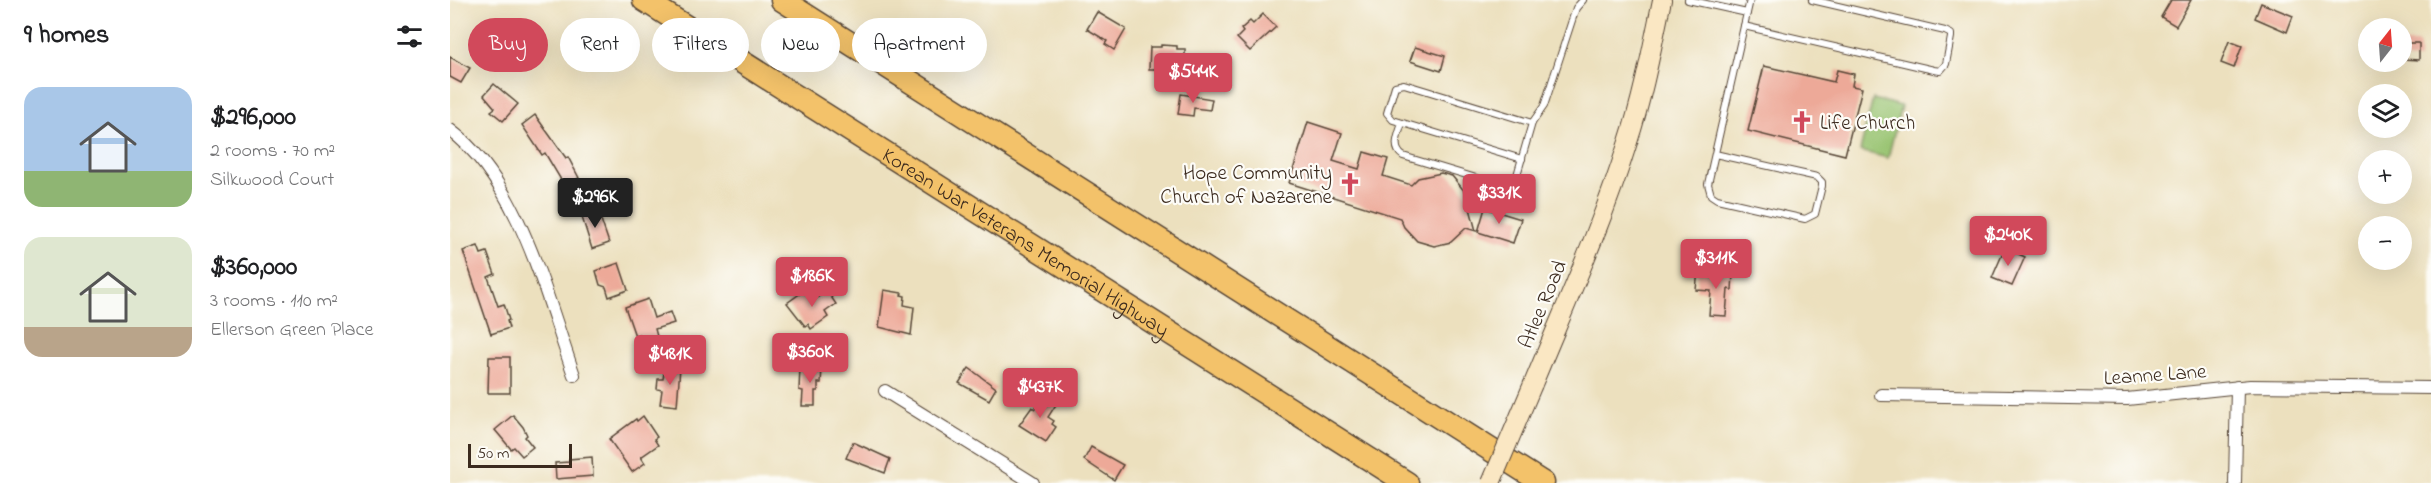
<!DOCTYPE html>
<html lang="en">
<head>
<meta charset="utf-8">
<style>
  body { margin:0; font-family:"Indie Flower",sans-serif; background:#f2f2f2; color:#202124; height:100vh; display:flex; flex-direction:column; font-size:22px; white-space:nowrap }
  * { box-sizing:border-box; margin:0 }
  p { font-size:20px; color:#757577 }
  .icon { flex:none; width:33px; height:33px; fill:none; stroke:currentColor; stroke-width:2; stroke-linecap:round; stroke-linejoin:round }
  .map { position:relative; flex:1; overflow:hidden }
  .side { display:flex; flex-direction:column; background:#fff; width:450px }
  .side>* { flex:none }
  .banner { position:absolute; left:18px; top:18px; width:570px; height:54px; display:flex; gap:12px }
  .needle { width:39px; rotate:17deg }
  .buttons { position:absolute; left:1908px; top:18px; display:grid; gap:12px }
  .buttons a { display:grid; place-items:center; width:54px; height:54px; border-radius:50%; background:#fff; box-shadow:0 6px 24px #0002; font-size:30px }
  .scale { position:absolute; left:18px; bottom:15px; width:104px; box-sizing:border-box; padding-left:6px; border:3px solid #3b2a1e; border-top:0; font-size:16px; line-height:21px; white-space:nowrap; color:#3b2a1e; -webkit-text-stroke:4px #fdfcf7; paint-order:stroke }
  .price { position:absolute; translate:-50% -51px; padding:0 14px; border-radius:6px; background:#d1495b; color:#fff; font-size:20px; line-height:39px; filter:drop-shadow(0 2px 3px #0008) }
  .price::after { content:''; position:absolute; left:50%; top:36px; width:18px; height:14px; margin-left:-9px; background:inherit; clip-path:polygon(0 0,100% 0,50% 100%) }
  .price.current { background:#222; color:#fff }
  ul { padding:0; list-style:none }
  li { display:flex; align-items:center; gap:18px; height:150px; padding:0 24px }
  li span { display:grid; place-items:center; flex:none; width:168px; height:120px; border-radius:18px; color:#555 }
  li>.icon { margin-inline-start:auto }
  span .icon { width:72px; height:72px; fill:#fffc; stroke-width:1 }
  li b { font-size:26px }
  h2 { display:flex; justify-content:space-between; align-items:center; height:72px; padding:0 24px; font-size:26px }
  .tag { padding:0 21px; border-radius:27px; background:#fff; box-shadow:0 6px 24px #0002; font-size:21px; line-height:54px }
  .tag.current { background:#d1495b; color:#fff }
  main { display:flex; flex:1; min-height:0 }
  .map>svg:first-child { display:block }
  .green { fill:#97c370; stroke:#697647; stroke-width:1.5 }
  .building { fill:#eda998 }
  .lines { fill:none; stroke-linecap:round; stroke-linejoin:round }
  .service-casing { stroke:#564536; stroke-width:8 }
  .minor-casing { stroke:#564536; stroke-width:14 }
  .secondary-casing { stroke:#564536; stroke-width:20 }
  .motorway-casing { stroke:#564536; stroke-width:25 }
  .service { stroke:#fff; stroke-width:6 }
  .minor { stroke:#fff; stroke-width:12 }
  .secondary { stroke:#fae7c3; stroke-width:18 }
  .motorway { stroke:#f3c26a; stroke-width:22 }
  .secondary-bridge-casing { stroke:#564536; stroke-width:20; stroke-linecap:butt }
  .secondary-bridge { stroke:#fae7c3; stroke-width:18 }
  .labels { text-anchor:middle; stroke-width:4.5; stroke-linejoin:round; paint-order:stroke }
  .poi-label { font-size:21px; fill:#3b2a1e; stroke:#fdfcf7; text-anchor:start }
  .street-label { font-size:21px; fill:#3b2a1e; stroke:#fdfcf7 }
</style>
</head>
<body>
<main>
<section class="side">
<h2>9 homes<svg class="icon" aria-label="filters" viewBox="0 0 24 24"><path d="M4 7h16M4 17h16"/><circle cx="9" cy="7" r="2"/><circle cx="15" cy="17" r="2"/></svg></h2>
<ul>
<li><span style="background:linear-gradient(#a9c7e8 70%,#8fb573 0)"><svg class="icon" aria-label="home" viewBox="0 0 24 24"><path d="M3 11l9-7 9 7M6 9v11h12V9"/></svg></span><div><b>$296,000</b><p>2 rooms · 70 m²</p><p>Silkwood Court</p></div></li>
<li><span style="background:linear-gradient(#dfe7d0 75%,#b9a48a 0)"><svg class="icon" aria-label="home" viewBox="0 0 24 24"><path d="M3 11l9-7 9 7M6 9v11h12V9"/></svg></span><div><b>$360,000</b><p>3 rooms · 110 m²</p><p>Ellerson Green Place</p></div></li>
</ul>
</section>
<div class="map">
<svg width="1981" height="483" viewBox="0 0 1981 483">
  <rect width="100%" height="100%" fill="#fdfcf7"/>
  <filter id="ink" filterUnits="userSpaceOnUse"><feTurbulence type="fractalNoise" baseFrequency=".0167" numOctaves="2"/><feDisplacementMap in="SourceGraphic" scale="12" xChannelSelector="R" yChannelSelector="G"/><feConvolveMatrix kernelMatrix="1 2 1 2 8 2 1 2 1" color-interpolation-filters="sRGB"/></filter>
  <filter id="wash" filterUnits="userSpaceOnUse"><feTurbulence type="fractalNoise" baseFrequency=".008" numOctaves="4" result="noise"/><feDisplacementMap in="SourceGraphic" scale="24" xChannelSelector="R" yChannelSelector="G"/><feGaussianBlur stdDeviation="1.35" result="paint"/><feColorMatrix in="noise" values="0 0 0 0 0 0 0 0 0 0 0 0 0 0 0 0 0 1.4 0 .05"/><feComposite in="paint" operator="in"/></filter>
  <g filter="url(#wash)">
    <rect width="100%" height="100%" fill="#ece0be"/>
    <polygon class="green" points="1423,99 1451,106 1438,158 1410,151"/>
    <g id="blocks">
      <g class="building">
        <polygon points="1721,0 1741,0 1726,26 1711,17"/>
        <polygon points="1811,3 1843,16 1837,32 1805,18"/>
        <polygon points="647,12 676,29 664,50 655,44 657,41 637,29"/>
        <polygon points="813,14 826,27 800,51 787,38 793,32 791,29 800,21 803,24"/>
        <polygon points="1779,41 1792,46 1784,68 1771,63"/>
        <polygon points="1952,43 1969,43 1969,60 1952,59"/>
        <polygon points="711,45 727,46 727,49 735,49 735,70 725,70 725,76 713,76 713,69 699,69 700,47 711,47"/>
        <polygon points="965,47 995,56 991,71 960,61"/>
        <polygon points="0,57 20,68 11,83 0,77"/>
        <polygon points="1314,66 1384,82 1387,70 1404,74 1402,86 1412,88 1395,155 1298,131"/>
        <polygon points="44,84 68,104 53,121 41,111 45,108 34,95"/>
        <polygon points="731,94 762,99 760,110 744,108 743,116 728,114"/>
        <polygon points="85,115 116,158 118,157 129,178 127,179 132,189 120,195 95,153 92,155 72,125"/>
        <polygon points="858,122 892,133 883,161 909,169 914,152 938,159 933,176 961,185 968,178 991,173 1002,176 1016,193 1026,231 1016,228 1001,242 984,246 967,241 954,227 950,218 839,183"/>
        <polygon points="147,208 159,243 142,249 131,214"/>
        <polygon points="1035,208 1071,219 1063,243 1028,232"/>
        <polygon points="28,246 31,254 37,252 45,274 38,277 48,306 54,304 59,320 57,321 59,328 41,334 13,251"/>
        <polygon points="1555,248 1575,257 1562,286 1542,278"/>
        <polygon points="169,263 178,290 159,297 156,287 150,285 146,271"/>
        <polygon points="1248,270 1283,274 1282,290 1278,289 1276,316 1259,315 1261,291 1246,290"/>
        <polygon points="358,288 365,299 377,291 386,304 375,312 378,317 361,329 358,324 355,326 337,303"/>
        <polygon points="434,290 452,293 451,295 455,296 454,305 464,307 461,335 429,327"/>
        <polygon points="198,299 204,318 220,312 224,323 205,329 208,340 192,345 189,335 185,336 175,307"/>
        <polygon points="39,357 60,357 60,393 38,393"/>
        <polygon points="215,366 230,367 227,406 210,404 212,390 207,389 208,379 213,379"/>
        <polygon points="350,367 372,368 371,383 368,383 368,391 365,391 365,406 352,406 353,391 349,390"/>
        <polygon points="519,368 546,388 539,400 509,383"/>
        <polygon points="594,394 607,403 598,417 604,421 602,424 606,427 596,442 569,425 582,407 585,409"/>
        <polygon points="63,415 73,427 77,435 75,437 83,447 72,456 64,447 61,449 45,430"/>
        <polygon points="193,416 207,437 204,439 208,445 191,457 195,463 182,472 159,439 186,419 187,421"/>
        <polygon points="403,442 440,459 435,473 396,458"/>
        <polygon points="641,447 673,465 664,480 634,460"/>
        <polygon points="142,457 143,476 106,479 105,463 119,462 119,459"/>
      </g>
    </g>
  </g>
  <g filter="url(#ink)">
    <use href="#blocks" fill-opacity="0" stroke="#564536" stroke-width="1.5"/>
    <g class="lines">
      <g class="service-casing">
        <g id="service">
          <polyline points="1238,0 1297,13 1258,184 1261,195 1267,199 1355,219 1365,214 1372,186 1372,182 1367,177 1265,154"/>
          <polyline points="1297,13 1300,0"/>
          <polyline points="1294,26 1484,70 1490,71 1496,64 1501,37 1501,34 1495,31 1362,0"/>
          <path d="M952,123c-3,11 -11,25 1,33l110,33 19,-66 12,-17 32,-98 7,-8"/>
          <polyline points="1072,159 943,120 937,113 945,86 954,84 1082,123"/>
        </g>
      </g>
      <g class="minor-casing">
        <g id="minor">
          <path d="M0,130c69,51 96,166 124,245"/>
          <polyline points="435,391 583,483"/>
          <polyline points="1431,395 1677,399 1800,386 1981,388"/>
          <polyline points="1785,483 1787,387"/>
        </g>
      </g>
      <g class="secondary-casing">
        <path id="secondary" d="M1083,384c33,-80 69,-159 95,-242 15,-46 24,-94 34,-142"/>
      </g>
      <g class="motorway-casing">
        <g id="motorway">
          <path id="s1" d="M194,0l763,483"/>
          <polyline points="332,0 1093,483"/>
        </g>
      </g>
      <use href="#service" class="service"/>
      <use href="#minor" class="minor"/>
      <use href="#secondary" class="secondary"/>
      <use href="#motorway" class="motorway"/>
      <g class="secondary-bridge-casing">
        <polyline id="secondary-bridge" points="1041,483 1083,384"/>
      </g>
      <use href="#secondary-bridge" class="secondary-bridge"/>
    </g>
  </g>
  <defs>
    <g id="church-bare" transform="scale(1.8)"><path d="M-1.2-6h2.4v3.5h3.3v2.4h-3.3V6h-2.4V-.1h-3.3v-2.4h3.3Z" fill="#d1495b" stroke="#fdfcf7" stroke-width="2.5" paint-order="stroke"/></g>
  </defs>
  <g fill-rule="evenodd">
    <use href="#church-bare" x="1352" y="122"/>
    <use href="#church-bare" x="900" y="184"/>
  </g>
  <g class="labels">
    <g class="poi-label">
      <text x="1370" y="129">Life Church</text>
      <text x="882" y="179" text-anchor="end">Hope Community<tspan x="882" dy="24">Church of Nazarene</tspan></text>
    </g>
    <g class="street-label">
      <text dy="7" stroke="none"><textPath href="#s1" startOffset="452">Korean War Veterans Memorial Highway</textPath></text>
      <text transform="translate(1092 304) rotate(-67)" y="7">Atlee Road</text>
      <text transform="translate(1705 374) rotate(-4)" y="7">Leanne Lane</text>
    </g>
  </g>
</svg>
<div class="buttons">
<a><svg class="needle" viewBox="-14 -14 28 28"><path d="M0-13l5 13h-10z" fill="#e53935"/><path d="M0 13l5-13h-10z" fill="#757577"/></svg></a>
<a><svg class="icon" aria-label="layers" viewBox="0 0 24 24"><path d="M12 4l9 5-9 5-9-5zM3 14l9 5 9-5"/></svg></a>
<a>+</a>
<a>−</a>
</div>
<div class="scale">50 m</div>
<b class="price" style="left:743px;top:104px">$544K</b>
<b class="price" style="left:1049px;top:225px">$331K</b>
<b class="price current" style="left:145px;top:229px">$296K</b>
<b class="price" style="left:1558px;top:267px">$240K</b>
<b class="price" style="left:1266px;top:290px">$311K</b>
<b class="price" style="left:362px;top:308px">$186K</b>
<b class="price" style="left:360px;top:384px">$360K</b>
<b class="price" style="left:220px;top:386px">$481K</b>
<b class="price" style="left:590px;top:419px">$437K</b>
<div class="banner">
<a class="tag current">Buy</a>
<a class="tag">Rent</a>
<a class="tag">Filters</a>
<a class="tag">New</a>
<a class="tag">Apartment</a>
</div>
</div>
</main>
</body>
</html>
